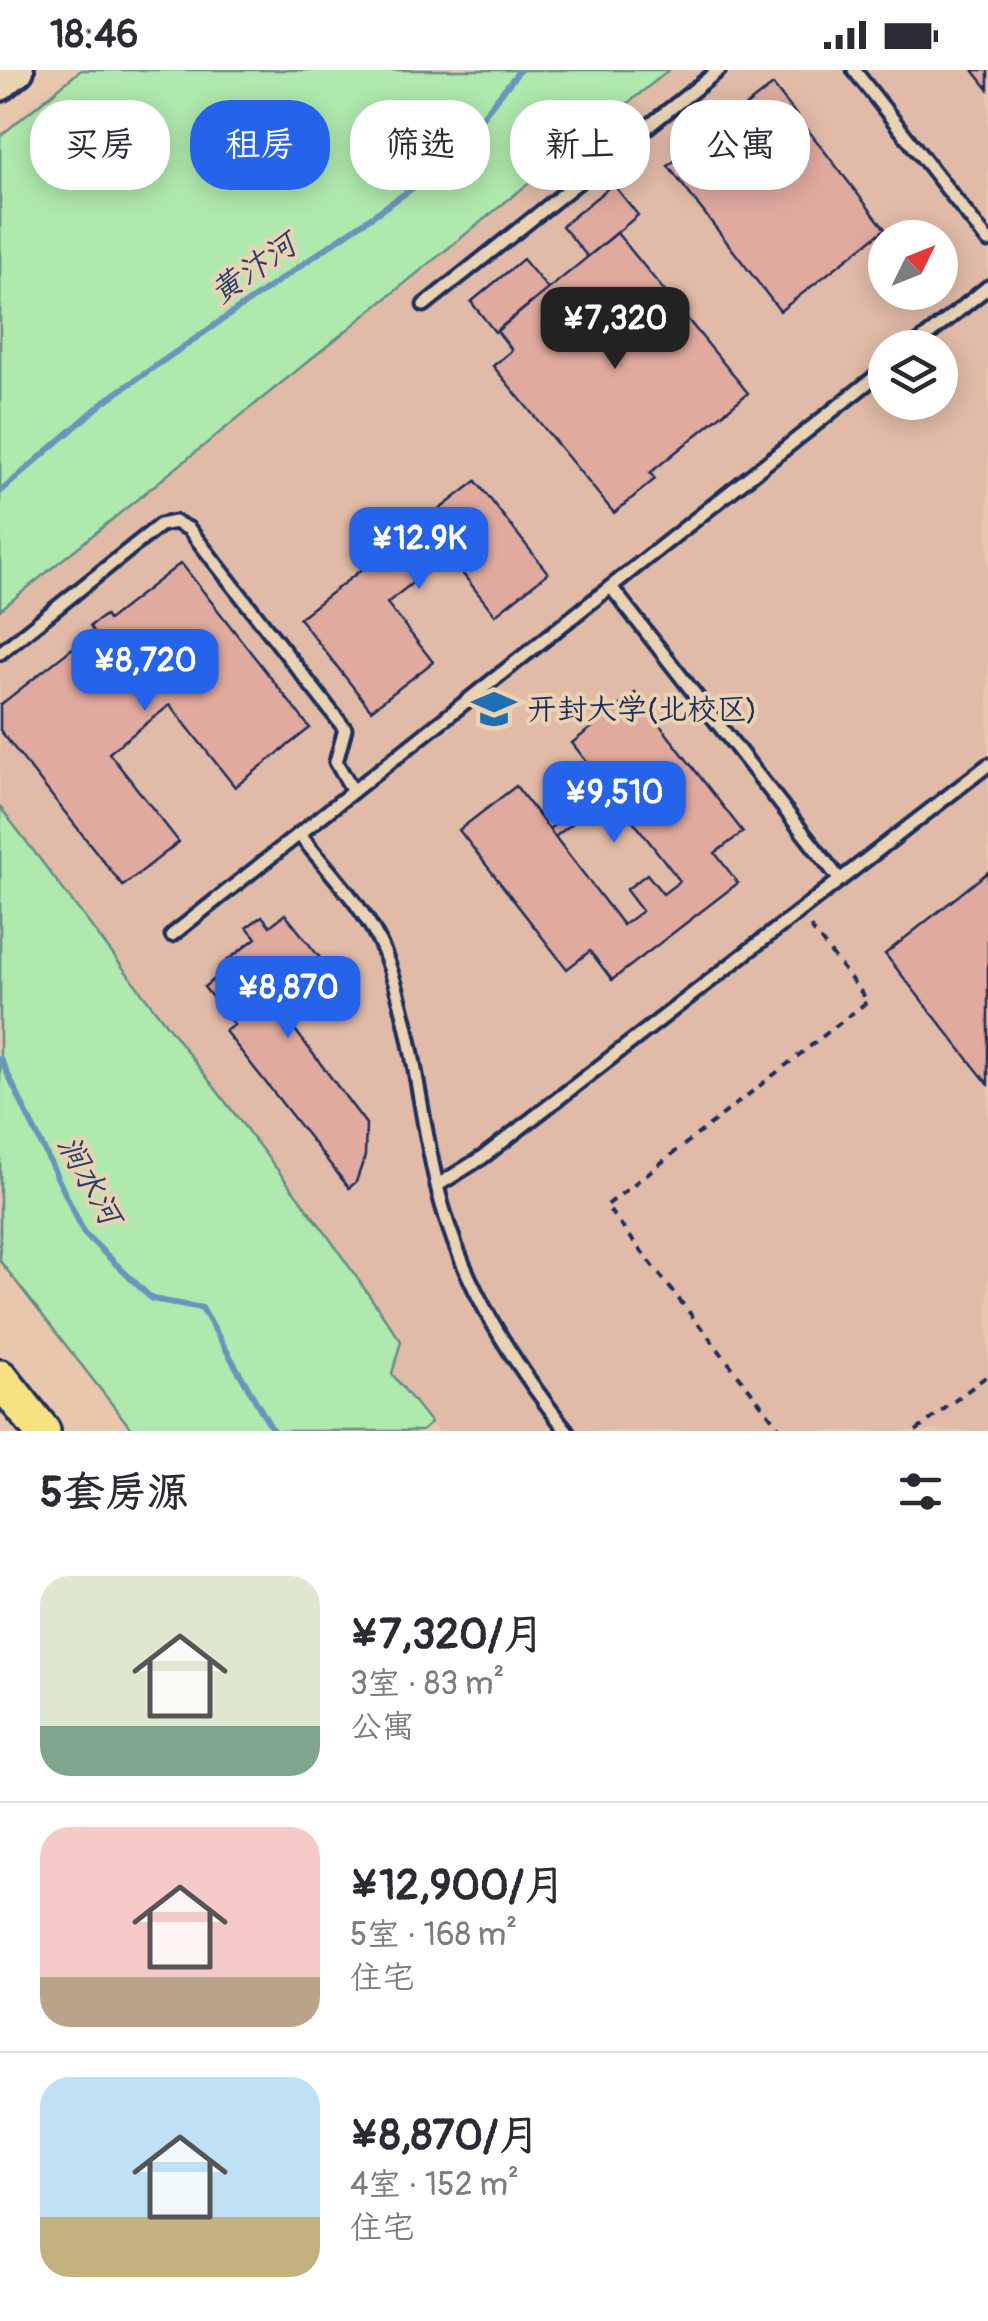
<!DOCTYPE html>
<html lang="zh">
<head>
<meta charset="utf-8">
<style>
  body { margin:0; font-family:Pangolin,"LXGW WenKai TC",sans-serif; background:#f2f2f3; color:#2b2b33; height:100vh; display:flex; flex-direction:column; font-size:38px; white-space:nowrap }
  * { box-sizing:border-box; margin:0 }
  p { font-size:32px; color:#7c7c81 }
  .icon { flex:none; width:55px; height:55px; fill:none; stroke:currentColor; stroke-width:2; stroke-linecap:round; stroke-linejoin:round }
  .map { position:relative; height:1361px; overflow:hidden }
  .side { display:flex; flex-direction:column; background:#fff; flex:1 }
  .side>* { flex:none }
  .hud { position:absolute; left:30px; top:30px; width:930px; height:90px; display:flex; gap:20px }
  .needle { width:65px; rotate:47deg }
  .buttons { position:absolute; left:868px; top:150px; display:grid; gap:20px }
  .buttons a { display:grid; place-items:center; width:90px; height:90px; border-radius:50%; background:#fff; box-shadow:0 5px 25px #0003; font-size:50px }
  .price { position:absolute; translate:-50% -85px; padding:0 22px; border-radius:20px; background:#2563eb; color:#fff; font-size:32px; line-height:65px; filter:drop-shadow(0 2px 5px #0008) }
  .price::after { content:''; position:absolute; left:50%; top:60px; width:30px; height:22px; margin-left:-15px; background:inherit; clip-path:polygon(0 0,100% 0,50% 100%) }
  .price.active { background:#222; color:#fff }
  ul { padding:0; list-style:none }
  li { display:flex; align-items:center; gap:30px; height:250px; padding:0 40px }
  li+li { border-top:2px solid #e1e1e2 }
  li span { display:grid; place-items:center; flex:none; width:280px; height:200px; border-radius:30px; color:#555 }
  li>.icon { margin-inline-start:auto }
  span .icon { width:120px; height:120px; fill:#fffc; stroke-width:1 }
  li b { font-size:42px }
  h2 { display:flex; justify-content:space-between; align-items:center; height:120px; padding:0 40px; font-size:42px }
  .tag { padding:0 35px; border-radius:40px; background:#fff; box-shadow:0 5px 25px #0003; font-size:35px; line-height:90px }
  .tag.active { background:#2563eb; color:#fff }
  .status { display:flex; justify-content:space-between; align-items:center; height:70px; padding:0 50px; background:#fff; direction:ltr }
  .status svg { height:28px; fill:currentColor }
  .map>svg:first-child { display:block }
  .built { fill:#e2bba8; fill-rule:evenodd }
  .green { fill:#afe9ad; stroke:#658c86; stroke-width:2.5 }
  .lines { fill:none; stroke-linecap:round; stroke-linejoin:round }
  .stream { stroke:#6994bd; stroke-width:6 }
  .building { fill:#e1aa9f; stroke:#1b2f5e; stroke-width:2.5 }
  .service-casing { stroke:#1b2f5e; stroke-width:19 }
  .secondary-casing { stroke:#1b2f5e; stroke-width:38 }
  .primary-casing { stroke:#1b2f5e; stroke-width:42 }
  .path { stroke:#1b2f5e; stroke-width:4; stroke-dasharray:8 8; stroke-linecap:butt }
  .service { stroke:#ead2b2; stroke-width:11 }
  .secondary { stroke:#ead2b2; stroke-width:30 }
  .primary { stroke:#f6e281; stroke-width:35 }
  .labels { text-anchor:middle; stroke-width:8; stroke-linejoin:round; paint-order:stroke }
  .poi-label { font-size:30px; fill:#1b2f5e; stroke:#ead2b2; text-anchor:start }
  .water-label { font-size:32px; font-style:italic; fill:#28406e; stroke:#ead2b2 }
</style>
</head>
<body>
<div class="status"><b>18:46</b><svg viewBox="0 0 49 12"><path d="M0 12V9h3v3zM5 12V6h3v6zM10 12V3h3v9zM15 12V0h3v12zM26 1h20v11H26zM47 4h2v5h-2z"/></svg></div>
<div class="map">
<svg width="988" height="1361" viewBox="0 0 988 1361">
  <rect width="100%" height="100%" fill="#e8c7ad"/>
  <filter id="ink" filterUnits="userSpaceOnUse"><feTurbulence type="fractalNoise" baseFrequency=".01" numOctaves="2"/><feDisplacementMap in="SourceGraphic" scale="20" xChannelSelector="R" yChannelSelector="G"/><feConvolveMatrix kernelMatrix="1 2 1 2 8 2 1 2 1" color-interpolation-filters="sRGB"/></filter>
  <g filter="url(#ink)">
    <path class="built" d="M671,0h317v1361h-551l-45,-57 -67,-142 -325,-425v-197zM885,168h55v54h-55zM885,278h55v54h-55z"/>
    <g class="green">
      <polygon points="81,0 669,0 0,540 0,66"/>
      <polygon points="0,737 325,1162 401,1271 392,1304 431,1353 422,1361 133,1361 0,1191"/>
    </g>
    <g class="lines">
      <g class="stream">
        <polyline points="0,422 105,331 439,100 520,0"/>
        <polyline points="0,988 84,1163 152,1229 202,1238 273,1361"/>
      </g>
    </g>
    <g class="building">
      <polygon points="973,0 988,0 988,19"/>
      <polygon points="773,15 885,159 780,241 668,96"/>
      <polygon points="613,114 638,145 588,187 562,156"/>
      <polygon points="617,163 748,323 650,403 655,409 614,443 493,296 512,280 497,261"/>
      <polygon points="523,189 548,219 495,262 471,232"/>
      <polygon points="476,411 548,503 495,545 448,485 387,533 433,592 371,640 299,548"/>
      <polygon points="181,493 310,658 235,717 170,635 109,683 179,772 123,816 0,660 0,635 93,562 90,556 105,545 108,550"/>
      <polygon points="635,623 743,762 715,783 738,813 612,910 590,881 567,899 459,760 516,716 623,855 642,841 626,820 647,804 663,824 680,811 572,673"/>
      <polygon points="606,715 611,723 555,767 549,759"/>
      <polygon points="988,802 988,1014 885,884"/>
      <polygon points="285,844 324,893 274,932 366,1054 365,1086 356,1112 349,1118 225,961 234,955 204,917 223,902 219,897 256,868 247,857 262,846 270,856"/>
    </g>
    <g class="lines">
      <g class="service-casing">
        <g id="service">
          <polyline points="854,0 988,171"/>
          <polyline points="424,235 719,0"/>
          <polyline points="912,278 988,217"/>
          <polyline points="611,517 840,810"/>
          <polyline points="0,583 160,455 175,452 189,459 345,659 336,692 353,721"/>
          <path d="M299,764c29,37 67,74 85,118 32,80 35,170 58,253 24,84 71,158 125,226"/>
          <polyline points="172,865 885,299"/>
          <polyline points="438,1115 483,1087 988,695"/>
        </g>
      </g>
      <g class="secondary-casing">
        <polyline id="secondary" points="0,15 18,0"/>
      </g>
      <g class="primary-casing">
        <polyline id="primary" points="0,1308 42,1361"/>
      </g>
      <g class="path">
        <polyline points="782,1361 606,1136 868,931 808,854"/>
        <polyline points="916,1361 988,1305"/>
      </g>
      <use href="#service" class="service"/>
      <use href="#secondary" class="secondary"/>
      <use href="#primary" class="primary"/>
    </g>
  </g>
  <defs>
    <g id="university-bare" transform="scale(3.45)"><path d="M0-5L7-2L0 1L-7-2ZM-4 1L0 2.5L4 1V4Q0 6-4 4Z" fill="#1f6fb2" stroke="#ead2b2" stroke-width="2.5" paint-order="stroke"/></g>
  </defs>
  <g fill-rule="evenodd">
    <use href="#university-bare" x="494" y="639"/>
  </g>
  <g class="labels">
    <g class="poi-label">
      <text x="527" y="649">开封大学(北校区)</text>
    </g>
    <g class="water-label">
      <text transform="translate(253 198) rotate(-35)" y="11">黄汴河</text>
      <text transform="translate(90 1110) rotate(61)" y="11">涧水河</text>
    </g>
  </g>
</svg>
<div class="buttons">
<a><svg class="needle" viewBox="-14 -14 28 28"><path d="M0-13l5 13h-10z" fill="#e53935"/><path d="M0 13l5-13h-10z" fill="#7c7c81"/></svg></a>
<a><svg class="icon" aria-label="layers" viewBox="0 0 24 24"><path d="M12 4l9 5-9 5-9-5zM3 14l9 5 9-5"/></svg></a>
</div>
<b class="price active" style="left:615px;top:302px">¥7,320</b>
<b class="price" style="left:419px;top:522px">¥12.9K</b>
<b class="price" style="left:145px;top:644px">¥8,720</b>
<b class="price" style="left:614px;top:776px">¥9,510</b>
<b class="price" style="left:288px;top:971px">¥8,870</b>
<div class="hud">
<a class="tag">买房</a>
<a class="tag active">租房</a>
<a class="tag">筛选</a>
<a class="tag">新上</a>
<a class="tag">公寓</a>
</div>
</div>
<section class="side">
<h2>5套房源<svg class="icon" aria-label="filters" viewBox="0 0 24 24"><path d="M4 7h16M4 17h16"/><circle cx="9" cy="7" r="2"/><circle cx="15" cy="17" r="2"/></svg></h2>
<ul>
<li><span style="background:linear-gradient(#dfe7d0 75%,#7fa58c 0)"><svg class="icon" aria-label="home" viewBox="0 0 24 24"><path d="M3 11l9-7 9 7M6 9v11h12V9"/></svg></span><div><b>¥7,320/月</b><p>3室 · 83 m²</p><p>公寓</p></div></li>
<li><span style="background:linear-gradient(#f6c9c9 75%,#b9a48a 0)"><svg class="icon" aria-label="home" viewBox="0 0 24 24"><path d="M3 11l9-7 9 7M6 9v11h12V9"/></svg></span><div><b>¥12,900/月</b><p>5室 · 168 m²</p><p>住宅</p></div></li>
<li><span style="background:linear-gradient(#bfe0f5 70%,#c2b280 0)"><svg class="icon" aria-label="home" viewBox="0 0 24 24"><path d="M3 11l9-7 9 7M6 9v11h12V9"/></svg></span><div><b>¥8,870/月</b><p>4室 · 152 m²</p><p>住宅</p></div></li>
</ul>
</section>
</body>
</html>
